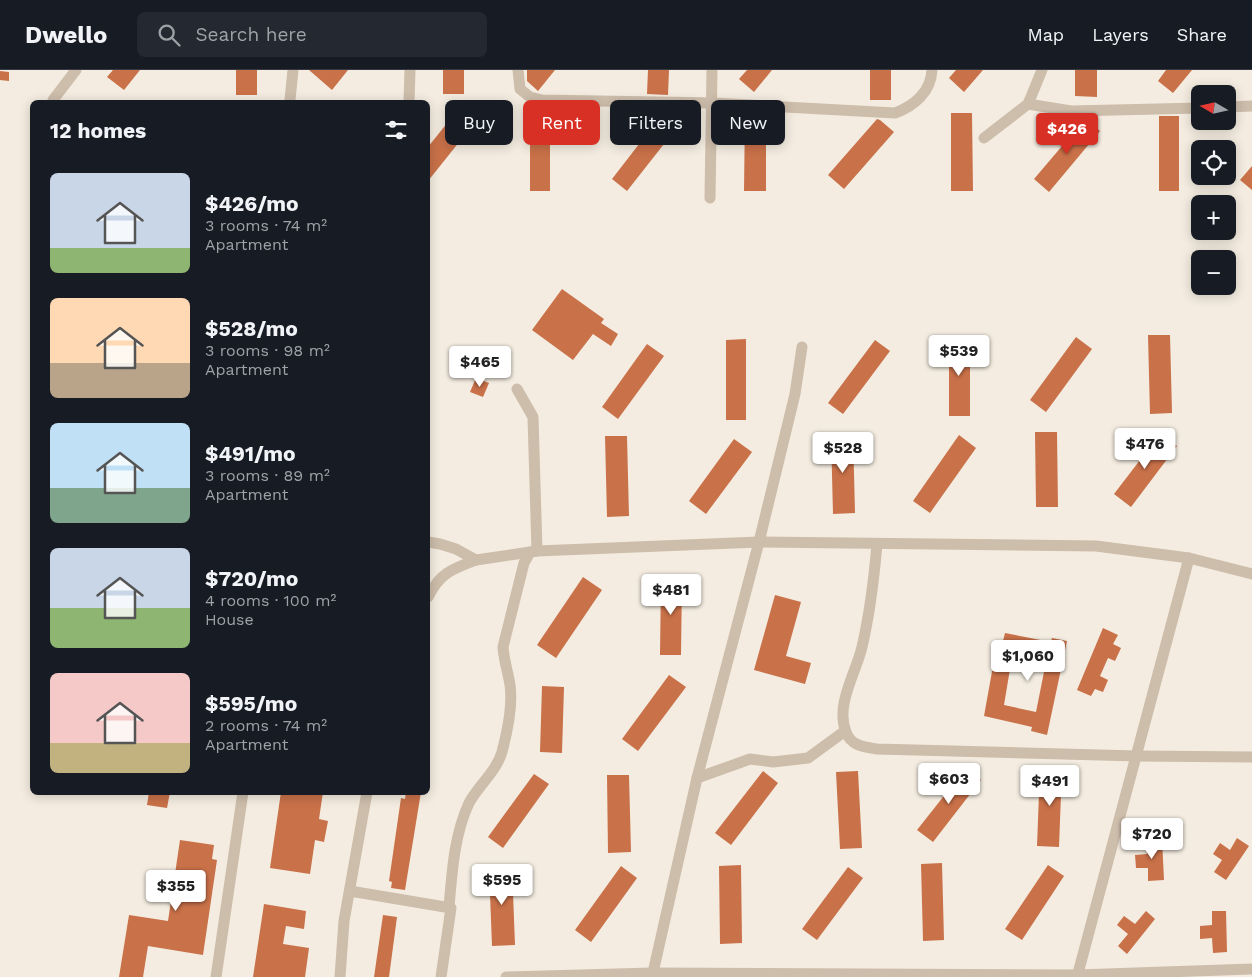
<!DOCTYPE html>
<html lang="en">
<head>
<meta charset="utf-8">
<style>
  body { margin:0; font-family:"Work Sans",sans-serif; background:#242831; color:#f1f3f6; height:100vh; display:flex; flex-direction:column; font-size:19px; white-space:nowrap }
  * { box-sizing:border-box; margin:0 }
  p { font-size:16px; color:#9ea1a6 }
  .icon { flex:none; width:28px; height:28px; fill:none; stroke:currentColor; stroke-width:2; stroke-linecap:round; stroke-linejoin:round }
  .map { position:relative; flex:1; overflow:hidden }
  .drawer { position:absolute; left:30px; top:30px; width:400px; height:695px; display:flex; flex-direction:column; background:#171b24; border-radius:8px; box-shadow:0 2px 12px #0003 }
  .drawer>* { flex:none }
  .hud { position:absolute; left:445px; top:30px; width:475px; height:45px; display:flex; gap:10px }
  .needle { width:32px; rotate:279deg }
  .tools { position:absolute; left:1191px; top:15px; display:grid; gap:10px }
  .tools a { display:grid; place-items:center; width:45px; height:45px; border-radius:8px; background:#171b24; box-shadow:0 2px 12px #0003; font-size:25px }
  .price { position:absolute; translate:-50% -42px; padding:0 11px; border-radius:5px; background:#fff; color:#222; font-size:16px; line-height:32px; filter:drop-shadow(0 1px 2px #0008) }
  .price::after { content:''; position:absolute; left:50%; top:30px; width:15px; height:11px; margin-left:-8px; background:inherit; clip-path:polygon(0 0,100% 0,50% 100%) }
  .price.selected { background:#d93025; color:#fff }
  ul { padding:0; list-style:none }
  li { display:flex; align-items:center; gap:15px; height:125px; padding:0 20px }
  li span { display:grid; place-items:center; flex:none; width:140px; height:100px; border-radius:8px; color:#555 }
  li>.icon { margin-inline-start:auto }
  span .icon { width:60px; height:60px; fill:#fffc; stroke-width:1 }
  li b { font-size:21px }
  h2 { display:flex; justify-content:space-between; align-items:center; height:60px; padding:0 20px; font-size:21px }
  .pill { padding:0 18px; border-radius:8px; background:#171b24; box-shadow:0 2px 12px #0003; font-size:18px; line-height:45px }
  .pill.selected { background:#d93025; color:#fff }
  header { display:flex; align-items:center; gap:30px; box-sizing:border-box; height:70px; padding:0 25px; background:#171b24; border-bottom:1px solid #363941 }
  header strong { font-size:24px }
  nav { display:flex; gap:28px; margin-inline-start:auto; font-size:18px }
  .search { width:350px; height:45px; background:#242831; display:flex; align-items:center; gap:12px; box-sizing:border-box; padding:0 18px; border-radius:8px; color:#9ea1a6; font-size:19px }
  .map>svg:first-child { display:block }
  .building { fill:#c97149 }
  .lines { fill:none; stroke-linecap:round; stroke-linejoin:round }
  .minor { stroke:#cdbdab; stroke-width:11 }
</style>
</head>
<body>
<header>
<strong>Dwello</strong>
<div class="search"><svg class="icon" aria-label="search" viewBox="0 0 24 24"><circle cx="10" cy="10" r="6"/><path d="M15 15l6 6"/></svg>Search here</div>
<nav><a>Map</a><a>Layers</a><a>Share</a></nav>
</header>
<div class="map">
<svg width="1252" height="907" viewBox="0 0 1252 907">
  <rect width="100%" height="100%" fill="#f4ece0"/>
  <g class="building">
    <polygon points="113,0 140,0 124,20 107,7"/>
    <rect x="236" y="0" width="21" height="25"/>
    <polygon points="309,0 348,0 332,20"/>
    <rect x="443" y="0" width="21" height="24"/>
    <polygon points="527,0 555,0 538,21 527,11"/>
    <polygon points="648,0 669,0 668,25 647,24"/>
    <polygon points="747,0 772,0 754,22 739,9"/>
    <rect x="870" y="0" width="21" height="30"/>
    <polygon points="956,0 983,0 964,22 949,8"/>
    <polygon points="1075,0 1097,0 1097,27 1075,26"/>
    <polygon points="1166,0 1192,0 1173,23 1158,11"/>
    <polygon points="0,1 9,2 9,11 0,10"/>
    <polygon points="745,42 766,43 766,121 744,121"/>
    <polygon points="951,43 972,43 973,121 951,121"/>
    <rect x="530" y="44" width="20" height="77"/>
    <rect x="1159" y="46" width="20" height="75"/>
    <polygon points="452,47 468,61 428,111 428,77"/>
    <polygon points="660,47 675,60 627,121 612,109"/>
    <polygon points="877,49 880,50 894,62 844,119 828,105"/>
    <polygon points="1085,49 1100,61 1049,122 1034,109"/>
    <polygon points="1252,96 1252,120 1240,110"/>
    <polygon points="562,219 604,249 601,253 618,264 611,276 593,264 573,290 532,260"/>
    <polygon points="1148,265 1170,265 1172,343 1150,344"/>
    <polygon points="1076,267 1092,279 1046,342 1030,330"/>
    <rect x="949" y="268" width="21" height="78"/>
    <polygon points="746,269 746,350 726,350 726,270"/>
    <polygon points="875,270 890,281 843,344 828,333"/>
    <polygon points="647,274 664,286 618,349 602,337"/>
    <polygon points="476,308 489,313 483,327 470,322"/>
    <polygon points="1035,362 1057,362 1058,437 1036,437"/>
    <polygon points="853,364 855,443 833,444 831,365"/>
    <polygon points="1160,364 1177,376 1131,437 1114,424"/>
    <polygon points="959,365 976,378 930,443 913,431"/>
    <polygon points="605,366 627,366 629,446 607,447"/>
    <polygon points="734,369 752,382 706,444 689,431"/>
    <polygon points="583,507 602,520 556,588 537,575"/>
    <polygon points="661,507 682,507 681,585 660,585"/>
    <polygon points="775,525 801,532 786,586 811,593 805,614 754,600"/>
    <polygon points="1103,558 1118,565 1113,574 1121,578 1115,591 1108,588 1100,606 1108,610 1103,622 1095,619 1091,626 1077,620"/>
    <polygon points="1005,563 1051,572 1052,568 1067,571 1047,665 1031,661 1032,657 984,646 993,596 1010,599 1004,635 1036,642 1045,597 1007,587 1009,577 1002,575"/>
    <polygon points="669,605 686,617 638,681 622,669"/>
    <polygon points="542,616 564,617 562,683 540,682"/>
    <polygon points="1040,697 1062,698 1059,777 1037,776"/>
    <polygon points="966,698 981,710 933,772 917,760"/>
    <polygon points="763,701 778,713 731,775 715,763"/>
    <polygon points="858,701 862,778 840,779 836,702"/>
    <polygon points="534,704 549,714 503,778 488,767"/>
    <polygon points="607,705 629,705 631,782 608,783"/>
    <polygon points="149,722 170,722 167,738 147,735"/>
    <polygon points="281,722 323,722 319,749 328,751 324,772 315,770 310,804 270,798"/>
    <polygon points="406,722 421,722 405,820 391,818 392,812 389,811 401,728 405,729"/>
    <polygon points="1237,768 1249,776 1226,810 1214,802 1222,790 1213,784 1220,773 1230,780"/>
    <polygon points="1162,769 1164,810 1148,811 1148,798 1136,798 1135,785 1147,784 1146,770"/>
    <polygon points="180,770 214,775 212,789 217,790 203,885 148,876 143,907 119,907 129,845 168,851"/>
    <polygon points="942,793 944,870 923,871 921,794"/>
    <polygon points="741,795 742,873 720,874 719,796"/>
    <polygon points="1048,795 1064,806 1022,870 1005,859"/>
    <polygon points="621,796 637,808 591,872 575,860"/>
    <polygon points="512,797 515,875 492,876 489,798"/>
    <polygon points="848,797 863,808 817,870 802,859"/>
    <polygon points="264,834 306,841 304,859 286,856 283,874 309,878 305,907 253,907"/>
    <polygon points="1146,841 1155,849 1127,884 1118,876 1128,864 1117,855 1124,846 1135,854"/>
    <polygon points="1212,841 1226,841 1227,882 1213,883 1212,868 1200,869 1200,856 1212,855"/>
    <polygon points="383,845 397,847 389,907 374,907"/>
  </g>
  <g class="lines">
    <g class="minor">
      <path d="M518,0l2,19 10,8 12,3 172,3 181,10c19,-7 36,-21 37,-43"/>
      <polyline points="53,30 76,0"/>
      <polyline points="290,30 293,0"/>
      <polyline points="409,32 410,0"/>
      <polyline points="1028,34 1071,41 1200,38"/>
      <polyline points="1228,37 1252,36"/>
      <polyline points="984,68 1028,34 1042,0"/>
      <polyline points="710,128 712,0"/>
      <polyline points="517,319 533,347 537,481"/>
      <polyline points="428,472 440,474 456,479 476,490 537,481 759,472 1096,476 1189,488 1252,504"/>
      <path d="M877,474c-3,35 -7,69 -15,103 -6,26 -27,58 -16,85 5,14 18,15 31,17l260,7 115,1"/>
      <path d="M428,527c12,-24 24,-28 48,-37"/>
      <polyline points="697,708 750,689 773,692 808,688 845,661"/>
      <polyline points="350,821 451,838 441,907"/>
      <path d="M449,837c3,-34 5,-72 20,-104 9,-17 27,-31 33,-51 5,-19 11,-47 8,-67 -2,-13 -6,-24 -7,-38l21,-84 6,-11"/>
      <polyline points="216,907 243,722"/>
      <polyline points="340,907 344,851 367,722"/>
      <polyline points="506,907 652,903 1077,905 1252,899"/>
      <polyline points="652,907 697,708 759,472 795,324 802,277"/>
      <polyline points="1077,907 1189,488"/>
    </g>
  </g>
</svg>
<div class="tools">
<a><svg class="needle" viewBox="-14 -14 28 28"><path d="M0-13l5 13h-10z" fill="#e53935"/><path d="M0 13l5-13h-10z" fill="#9ea1a6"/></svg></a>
<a><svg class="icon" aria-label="locate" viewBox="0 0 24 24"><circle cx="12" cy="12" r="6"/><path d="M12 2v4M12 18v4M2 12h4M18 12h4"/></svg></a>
<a>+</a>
<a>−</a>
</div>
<b class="price selected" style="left:1067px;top:85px">$426</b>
<b class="price" style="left:959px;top:307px">$539</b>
<b class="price" style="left:480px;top:318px">$465</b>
<b class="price" style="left:1145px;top:400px">$476</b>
<b class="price" style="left:843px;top:404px">$528</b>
<b class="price" style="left:671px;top:546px">$481</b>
<b class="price" style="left:1028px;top:612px">$1,060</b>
<b class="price" style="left:949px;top:735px">$603</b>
<b class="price" style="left:1050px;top:737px">$491</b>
<b class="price" style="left:1152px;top:790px">$720</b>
<b class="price" style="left:502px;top:836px">$595</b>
<b class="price" style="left:176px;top:842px">$355</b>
<div class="hud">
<a class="pill">Buy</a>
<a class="pill selected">Rent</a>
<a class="pill">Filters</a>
<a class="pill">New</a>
</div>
<section class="drawer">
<h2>12 homes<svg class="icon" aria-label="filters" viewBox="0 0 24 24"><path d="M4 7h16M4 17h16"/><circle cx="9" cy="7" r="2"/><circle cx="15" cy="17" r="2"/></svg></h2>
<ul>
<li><span style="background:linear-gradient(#c9d6e8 75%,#8fb573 0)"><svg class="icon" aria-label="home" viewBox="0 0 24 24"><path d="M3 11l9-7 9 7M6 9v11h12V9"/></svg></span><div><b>$426/mo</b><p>3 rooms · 74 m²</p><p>Apartment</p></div></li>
<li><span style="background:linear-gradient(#ffd9b3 65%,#b9a48a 0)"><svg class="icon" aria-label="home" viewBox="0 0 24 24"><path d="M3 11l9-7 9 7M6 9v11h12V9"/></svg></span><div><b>$528/mo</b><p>3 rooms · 98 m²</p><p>Apartment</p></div></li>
<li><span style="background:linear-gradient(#bfe0f5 65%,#7fa58c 0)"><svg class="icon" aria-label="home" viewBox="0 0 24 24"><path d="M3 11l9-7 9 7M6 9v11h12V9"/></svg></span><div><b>$491/mo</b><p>3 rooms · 89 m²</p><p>Apartment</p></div></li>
<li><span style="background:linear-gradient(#c9d6e8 60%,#8fb573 0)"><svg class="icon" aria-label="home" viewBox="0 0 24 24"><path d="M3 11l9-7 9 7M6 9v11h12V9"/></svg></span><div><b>$720/mo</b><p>4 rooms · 100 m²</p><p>House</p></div></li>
<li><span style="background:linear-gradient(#f6c9c9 70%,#c2b280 0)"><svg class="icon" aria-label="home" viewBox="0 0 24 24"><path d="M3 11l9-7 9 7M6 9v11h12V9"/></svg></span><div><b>$595/mo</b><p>2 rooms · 74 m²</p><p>Apartment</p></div></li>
</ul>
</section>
</div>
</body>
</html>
